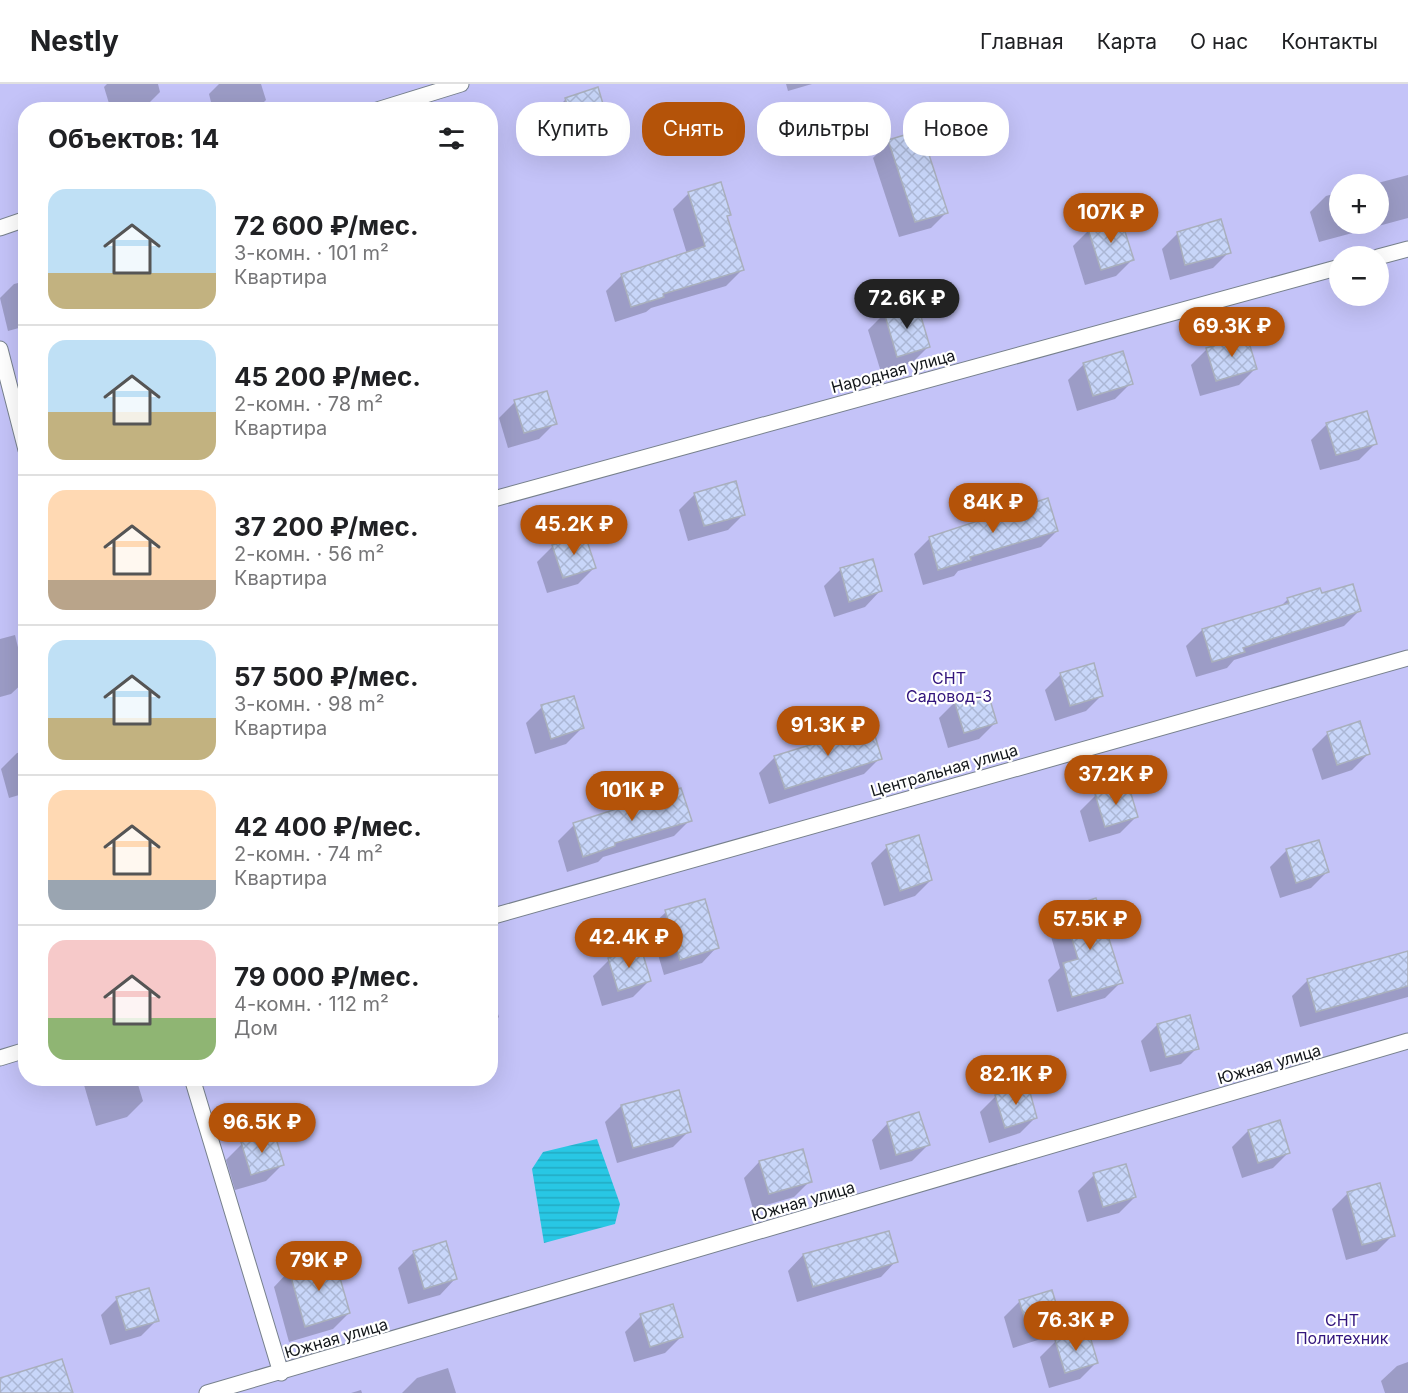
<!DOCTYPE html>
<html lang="ru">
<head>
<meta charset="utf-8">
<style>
  body { margin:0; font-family:Inter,sans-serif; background:#f6f6f6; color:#202124; height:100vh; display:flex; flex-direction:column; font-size:22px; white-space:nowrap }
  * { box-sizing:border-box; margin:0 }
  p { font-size:20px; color:#757577 }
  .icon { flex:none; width:33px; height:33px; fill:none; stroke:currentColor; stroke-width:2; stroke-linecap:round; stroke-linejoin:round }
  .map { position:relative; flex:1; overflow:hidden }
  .details { position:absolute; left:18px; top:18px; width:480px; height:984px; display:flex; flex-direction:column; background:#fff; border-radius:24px; box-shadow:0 6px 24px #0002 }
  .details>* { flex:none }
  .guide { position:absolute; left:516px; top:18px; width:570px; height:54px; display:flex; gap:12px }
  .tools { position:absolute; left:1329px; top:90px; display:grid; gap:12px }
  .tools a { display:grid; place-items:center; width:60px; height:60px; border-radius:50%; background:#fff; box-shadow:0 6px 24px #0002; font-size:30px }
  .price { position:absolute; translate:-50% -51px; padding:0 14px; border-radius:21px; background:#b45309; color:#fff; font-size:20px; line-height:39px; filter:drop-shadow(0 2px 3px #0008) }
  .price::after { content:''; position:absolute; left:50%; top:36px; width:18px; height:14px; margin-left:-9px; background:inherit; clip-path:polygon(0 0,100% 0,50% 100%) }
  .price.selected { background:#222; color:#fff }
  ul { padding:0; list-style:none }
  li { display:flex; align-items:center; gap:18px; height:150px; padding:0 30px }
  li+li { border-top:2px solid #e0e0e0 }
  li span { display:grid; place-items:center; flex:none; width:168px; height:120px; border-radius:18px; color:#555 }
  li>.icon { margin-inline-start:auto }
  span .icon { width:72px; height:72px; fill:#fffc; stroke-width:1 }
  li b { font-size:26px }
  h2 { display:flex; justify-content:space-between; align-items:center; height:72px; padding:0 30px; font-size:26px }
  .chip { padding:0 21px; border-radius:24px; background:#fff; box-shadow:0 6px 24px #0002; font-size:21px; line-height:54px }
  .chip.selected { background:#b45309; color:#fff }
  header { display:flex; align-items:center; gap:36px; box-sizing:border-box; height:84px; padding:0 30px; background:#fff; border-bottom:2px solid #e0e0e0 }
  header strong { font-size:28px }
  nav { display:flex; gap:33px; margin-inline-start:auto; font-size:21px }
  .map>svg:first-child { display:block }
  .green { fill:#c4c3f8; fill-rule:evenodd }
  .water { fill:url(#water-rules) }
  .shadow { fill:#0003 }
  .building { fill:url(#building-cross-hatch); stroke:#a9afbd; stroke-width:1.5 }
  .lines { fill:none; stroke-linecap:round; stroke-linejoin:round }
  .service-casing { stroke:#77818c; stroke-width:17 }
  .service { stroke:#fff; stroke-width:15 }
  .labels { text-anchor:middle; stroke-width:4.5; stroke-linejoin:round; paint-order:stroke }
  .street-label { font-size:16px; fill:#12161a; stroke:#fff }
  .park-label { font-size:16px; fill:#32157c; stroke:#fff }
</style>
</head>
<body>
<header>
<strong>Nestly</strong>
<nav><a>Главная</a><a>Карта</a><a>О нас</a><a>Контакты</a></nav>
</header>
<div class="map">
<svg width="1408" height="1309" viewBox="0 0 1408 1309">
  <defs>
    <pattern id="water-rules" width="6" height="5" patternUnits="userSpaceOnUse" patternTransform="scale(1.5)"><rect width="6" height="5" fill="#28c7e4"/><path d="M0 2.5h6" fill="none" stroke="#23aac3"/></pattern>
    <pattern id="building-cross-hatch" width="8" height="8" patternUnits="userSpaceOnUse" patternTransform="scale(1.5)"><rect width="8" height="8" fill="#c8d6f9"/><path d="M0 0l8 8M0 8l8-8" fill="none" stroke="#abb7d5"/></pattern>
  </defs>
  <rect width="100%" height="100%" fill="#f0f7fe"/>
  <path class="green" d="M0,0h1408v1309h-1408zM26,26h464v968h-464zM1340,100h38v40h-38zM1340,172h38v40h-38z"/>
  <polygon class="water" points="597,1055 620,1120 615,1140 544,1159 532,1085 543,1068"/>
  <g class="shadow">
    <polygon points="107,0 158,0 160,8 144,24 111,26 104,3"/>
    <polygon points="219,0 261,0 266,16 256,26 213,26 209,10"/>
    <polygon points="786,0 812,0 788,7"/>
    <polygon points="566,15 606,36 590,52 559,62 550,31"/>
    <polygon points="920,48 947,128 931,144 899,153 873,74 888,58"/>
    <polygon points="1408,91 1408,134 1319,158 1310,128 1326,112 1340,108 1340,140 1378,140 1378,100 1374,100"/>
    <polygon points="689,109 730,130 726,133 742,186 726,202 651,224 646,228 615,238 606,207 622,191 687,170 673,125"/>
    <polygon points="1089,146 1132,176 1116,192 1085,201 1073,162"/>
    <polygon points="1178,149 1229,168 1213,184 1170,196 1162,165"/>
    <polygon points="26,197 26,242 8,247 0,214 14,200"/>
    <polygon points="916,221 928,263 912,279 881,288 868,246 884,230"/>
    <polygon points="1207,265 1255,285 1239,301 1200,312 1191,281"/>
    <polygon points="1084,280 1131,299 1115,315 1077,327 1068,296"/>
    <polygon points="515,318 555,339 539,355 508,364 499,334"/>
    <polygon points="1327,340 1375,360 1359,376 1320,386 1311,356"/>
    <polygon points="695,410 744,430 728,446 688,457 679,426"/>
    <polygon points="1057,447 1041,463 958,487 954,492 923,501 914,470 930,454"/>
    <polygon points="553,462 594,484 578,500 547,509 537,478"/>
    <polygon points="872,477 880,507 865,523 834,533 824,502 840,486"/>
    <polygon points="1321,511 1360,526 1344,542 1234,576 1227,584 1196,593 1186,562 1202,546 1279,524 1288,515"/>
    <polygon points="15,551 26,596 11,610 0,613 0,555"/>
    <polygon points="1061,590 1101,612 1086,627 1055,637 1045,606"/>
    <polygon points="955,618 995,639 979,655 948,664 939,634"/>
    <polygon points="542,623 582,644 566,660 535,670 526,639"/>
    <polygon points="1328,649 1368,670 1352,686 1322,696 1312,665"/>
    <polygon points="26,667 26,709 9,714 1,685 17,669"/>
    <polygon points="775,673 880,674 864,690 769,720 759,689"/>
    <polygon points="1096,711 1136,733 1120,749 1089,758 1080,727"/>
    <polygon points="690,736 674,752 603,773 598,778 567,788 558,757 574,741"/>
    <polygon points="1318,758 1327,788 1311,804 1280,814 1270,783 1286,767"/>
    <polygon points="887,763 931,796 915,812 884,822 871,779"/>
    <polygon points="1064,826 1121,898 1105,914 1057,928 1048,896 1060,884 1048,842"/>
    <polygon points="666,828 717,863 702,879 664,891 650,843"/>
    <polygon points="1408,868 1408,913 1300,943 1292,912 1308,896"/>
    <polygon points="609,876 649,897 633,913 602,922 593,892"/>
    <polygon points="490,907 499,933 490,942"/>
    <polygon points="1157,941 1197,964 1181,980 1150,988 1141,957"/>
    <polygon points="82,994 136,994 143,1017 127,1033 96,1042"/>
    <polygon points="996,1012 1036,1033 1020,1049 989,1059 980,1028"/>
    <polygon points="621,1022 689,1047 673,1063 617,1079 605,1038"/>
    <polygon points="887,1040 928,1061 912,1077 880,1086 872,1056"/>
    <polygon points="1248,1047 1289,1068 1273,1084 1242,1094 1232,1063"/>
    <polygon points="242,1060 282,1081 266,1097 235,1106 226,1076"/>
    <polygon points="759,1078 810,1097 794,1113 753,1125 744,1094"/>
    <polygon points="1094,1091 1135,1113 1119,1129 1087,1138 1078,1107"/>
    <polygon points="1348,1109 1393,1151 1377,1167 1346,1176 1332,1125"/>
    <polygon points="414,1168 455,1195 440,1211 408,1220 398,1184"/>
    <polygon points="803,1171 896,1177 881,1193 797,1218 788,1187"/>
    <polygon points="289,1187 349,1229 333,1245 289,1258 274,1203"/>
    <polygon points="117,1215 157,1236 141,1252 110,1261 101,1231"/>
    <polygon points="1020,1217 1060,1239 1044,1254 1013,1264 1004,1233"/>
    <polygon points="641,1232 681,1253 665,1269 634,1278 625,1248"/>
    <polygon points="1056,1257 1096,1279 1080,1295 1049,1304 1040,1273"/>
    <polygon points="1408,1278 1408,1309 1385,1309 1381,1297 1397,1282"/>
    <polygon points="448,1284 456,1309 402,1309 417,1294"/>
    <polygon points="361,1306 362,1309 351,1309"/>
  </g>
  <g class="building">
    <polygon points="598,3 608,37 575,47 565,14"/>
    <polygon points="921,46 948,129 915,138 888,56"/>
    <polygon points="721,98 731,131 727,132 744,186 663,210 664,213 631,223 621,190 705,162 688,108"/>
    <polygon points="1121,135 1134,176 1101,186 1088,145"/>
    <polygon points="1221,135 1231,169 1185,181 1177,148"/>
    <polygon points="917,219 930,263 897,273 884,228"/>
    <polygon points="1247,252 1257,285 1216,297 1206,264"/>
    <polygon points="1123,267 1133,300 1093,312 1083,279"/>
    <polygon points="547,307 557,340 524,349 514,316"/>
    <polygon points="1367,327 1377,360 1336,371 1326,339"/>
    <polygon points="736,397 745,431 704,442 694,409"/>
    <polygon points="1048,414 1058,447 970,473 971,476 938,486 929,453"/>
    <polygon points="585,451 596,484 563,494 552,461"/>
    <polygon points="873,475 882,507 849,518 840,484"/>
    <polygon points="1353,500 1361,527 1243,564 1245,568 1212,578 1202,545 1289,519 1287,514 1320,504 1322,509"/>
    <polygon points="1094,579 1103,612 1070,622 1060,589"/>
    <polygon points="987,606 997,639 964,649 954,616"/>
    <polygon points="574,612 584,644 551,655 541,621"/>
    <polygon points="1360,637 1370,670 1337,681 1327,648"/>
    <polygon points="872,642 882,675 785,705 774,672"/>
    <polygon points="1128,700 1138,733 1105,743 1095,710"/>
    <polygon points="681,704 692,737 615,759 615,762 583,773 573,739"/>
    <polygon points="919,751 932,796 900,807 886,761"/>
    <polygon points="1319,756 1329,788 1296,799 1286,765"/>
    <polygon points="1096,814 1123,899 1072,913 1063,879 1078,875 1063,825"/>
    <polygon points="705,815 719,864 680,876 665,826"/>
    <polygon points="641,864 651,897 618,907 608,874"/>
    <polygon points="1408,867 1408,902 1316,928 1307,895"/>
    <polygon points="1190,931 1199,965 1166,973 1157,940"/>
    <polygon points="1028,1001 1037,1034 1005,1044 995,1011"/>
    <polygon points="679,1006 691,1048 633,1064 621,1021"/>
    <polygon points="919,1028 930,1061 896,1071 887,1038"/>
    <polygon points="1280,1036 1290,1069 1258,1079 1248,1046"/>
    <polygon points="274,1048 284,1081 251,1091 241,1058"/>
    <polygon points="803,1065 812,1098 769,1110 759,1077"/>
    <polygon points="1126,1080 1136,1113 1103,1123 1093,1089"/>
    <polygon points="1380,1099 1395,1152 1362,1161 1347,1108"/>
    <polygon points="889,1147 898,1178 813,1203 803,1170"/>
    <polygon points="446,1157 457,1195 424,1205 413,1167"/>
    <polygon points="334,1173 350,1229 305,1243 289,1186"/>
    <polygon points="149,1204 159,1237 126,1246 116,1213"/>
    <polygon points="1052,1206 1062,1239 1029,1249 1019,1216"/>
    <polygon points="673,1220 683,1253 650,1263 640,1230"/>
    <polygon points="1088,1246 1098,1279 1065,1289 1055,1256"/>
    <polygon points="62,1275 73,1309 0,1309 0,1294"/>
  </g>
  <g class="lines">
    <g class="service-casing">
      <g id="service">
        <polyline points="377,26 461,0"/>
        <polyline points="0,144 26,135"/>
        <polyline points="1378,173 1408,165"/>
        <polyline points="0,265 26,366"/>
        <polyline points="490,416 1340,183"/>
        <polyline points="490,833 1408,574"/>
        <polyline points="0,974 26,966"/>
        <polyline points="192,994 281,1289"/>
        <polyline points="207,1309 1408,957"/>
      </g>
    </g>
    <use href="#service" class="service"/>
  </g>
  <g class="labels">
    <g class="street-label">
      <text transform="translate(893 287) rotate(-15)" y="6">Народная улица</text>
      <text transform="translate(944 686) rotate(-16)" y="6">Центральная улица</text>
      <text transform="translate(1269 980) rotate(-16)" y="6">Южная улица</text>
      <text transform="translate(803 1117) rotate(-16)" y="6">Южная улица</text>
      <text transform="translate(336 1254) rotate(-16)" y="6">Южная улица</text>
    </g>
    <g class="park-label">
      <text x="949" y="600">СНТ<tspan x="949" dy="18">Садовод-3</tspan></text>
      <text x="1342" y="1242">СНТ<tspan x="1342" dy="18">Политехник</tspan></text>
    </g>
  </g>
</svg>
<div class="tools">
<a>+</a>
<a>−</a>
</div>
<b class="price" style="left:1111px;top:160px">107K ₽</b>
<b class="price selected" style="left:907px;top:246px">72.6K ₽</b>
<b class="price" style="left:1232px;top:274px">69.3K ₽</b>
<b class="price" style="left:993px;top:450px">84K ₽</b>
<b class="price" style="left:574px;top:472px">45.2K ₽</b>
<b class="price" style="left:828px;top:673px">91.3K ₽</b>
<b class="price" style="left:1116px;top:722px">37.2K ₽</b>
<b class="price" style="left:632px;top:738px">101K ₽</b>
<b class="price" style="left:1090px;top:867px">57.5K ₽</b>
<b class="price" style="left:629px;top:885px">42.4K ₽</b>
<b class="price" style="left:1016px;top:1022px">82.1K ₽</b>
<b class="price" style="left:262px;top:1070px">96.5K ₽</b>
<b class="price" style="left:319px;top:1208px">79K ₽</b>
<b class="price" style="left:1076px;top:1268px">76.3K ₽</b>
<div class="guide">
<a class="chip">Купить</a>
<a class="chip selected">Снять</a>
<a class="chip">Фильтры</a>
<a class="chip">Новое</a>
</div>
<section class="details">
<h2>Объектов: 14<svg class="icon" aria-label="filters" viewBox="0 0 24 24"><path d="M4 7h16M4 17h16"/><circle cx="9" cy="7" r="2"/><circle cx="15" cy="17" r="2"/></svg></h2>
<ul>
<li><span style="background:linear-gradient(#bfe0f5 70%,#c2b280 0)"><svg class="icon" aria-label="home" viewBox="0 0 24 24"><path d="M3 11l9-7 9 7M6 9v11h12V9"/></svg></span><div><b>72 600 ₽/мес.</b><p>3-комн. · 101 m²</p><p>Квартира</p></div></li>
<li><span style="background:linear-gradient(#bfe0f5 60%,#c2b280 0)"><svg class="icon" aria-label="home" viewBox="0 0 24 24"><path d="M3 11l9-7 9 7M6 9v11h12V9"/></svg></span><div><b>45 200 ₽/мес.</b><p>2-комн. · 78 m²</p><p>Квартира</p></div></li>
<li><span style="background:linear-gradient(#ffd9b3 75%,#b9a48a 0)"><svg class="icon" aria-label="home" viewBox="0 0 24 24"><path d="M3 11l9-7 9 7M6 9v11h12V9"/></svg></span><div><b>37 200 ₽/мес.</b><p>2-комн. · 56 m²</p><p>Квартира</p></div></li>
<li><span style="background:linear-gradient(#bfe0f5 65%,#c2b280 0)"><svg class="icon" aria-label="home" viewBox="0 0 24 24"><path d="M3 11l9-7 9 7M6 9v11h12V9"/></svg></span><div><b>57 500 ₽/мес.</b><p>3-комн. · 98 m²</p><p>Квартира</p></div></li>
<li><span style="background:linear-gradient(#ffd9b3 75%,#9aa5b1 0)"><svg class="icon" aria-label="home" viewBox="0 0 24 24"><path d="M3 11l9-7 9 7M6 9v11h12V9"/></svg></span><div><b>42 400 ₽/мес.</b><p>2-комн. · 74 m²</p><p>Квартира</p></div></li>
<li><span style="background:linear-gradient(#f6c9c9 65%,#8fb573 0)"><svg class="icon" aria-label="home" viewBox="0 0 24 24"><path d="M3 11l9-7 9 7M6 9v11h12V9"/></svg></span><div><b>79 000 ₽/мес.</b><p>4-комн. · 112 m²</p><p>Дом</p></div></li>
</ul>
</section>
</div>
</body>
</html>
